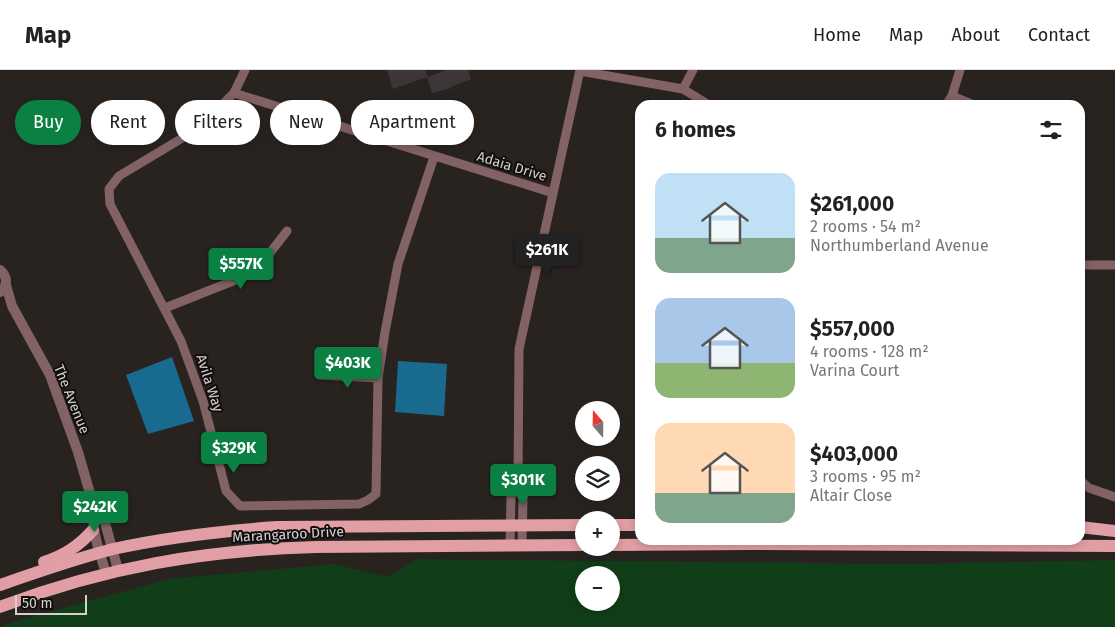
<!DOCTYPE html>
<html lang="en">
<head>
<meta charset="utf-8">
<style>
  body { margin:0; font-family:"Fira Sans",sans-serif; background:#f2f2f2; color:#222; height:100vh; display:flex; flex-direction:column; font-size:19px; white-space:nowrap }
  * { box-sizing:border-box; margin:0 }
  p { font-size:16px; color:#767676 }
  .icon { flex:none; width:28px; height:28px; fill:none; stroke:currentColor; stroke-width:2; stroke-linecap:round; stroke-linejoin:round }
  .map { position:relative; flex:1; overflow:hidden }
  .drawer { position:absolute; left:635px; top:30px; width:450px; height:445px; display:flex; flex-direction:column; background:#fff; border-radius:15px; box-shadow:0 2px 8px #0003 }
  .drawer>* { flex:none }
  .guide { position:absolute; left:15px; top:30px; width:475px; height:45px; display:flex; gap:10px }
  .needle { width:32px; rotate:340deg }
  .tools { position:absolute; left:575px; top:331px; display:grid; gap:10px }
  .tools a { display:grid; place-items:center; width:45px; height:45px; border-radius:50%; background:#fff; box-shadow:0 2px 8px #0003; font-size:25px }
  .scale { position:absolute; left:15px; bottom:12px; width:72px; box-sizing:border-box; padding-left:5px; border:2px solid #d5d0ce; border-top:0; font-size:14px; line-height:18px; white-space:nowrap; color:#d5d0ce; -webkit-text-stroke:4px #100d0c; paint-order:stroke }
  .price { position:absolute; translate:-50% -42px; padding:0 11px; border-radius:5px; background:#0b8043; color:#fff; font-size:16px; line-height:32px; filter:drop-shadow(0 1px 2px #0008) }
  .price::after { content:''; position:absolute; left:50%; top:30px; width:15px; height:11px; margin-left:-8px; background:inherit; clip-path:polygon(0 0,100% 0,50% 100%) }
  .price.active { background:#222; color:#fff }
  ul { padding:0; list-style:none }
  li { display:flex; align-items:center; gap:15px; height:125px; padding:0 20px }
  li span { display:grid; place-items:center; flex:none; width:140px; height:100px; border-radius:15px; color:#555 }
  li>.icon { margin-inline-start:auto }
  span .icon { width:60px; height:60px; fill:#fffc; stroke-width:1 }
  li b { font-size:21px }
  h2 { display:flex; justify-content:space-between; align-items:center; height:60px; padding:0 20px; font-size:21px }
  .pill { padding:0 18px; border-radius:22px; background:#fff; box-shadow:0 2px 8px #0003; font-size:18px; line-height:45px }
  .pill.active { background:#0b8043; color:#fff }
  header { display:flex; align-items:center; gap:30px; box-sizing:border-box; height:70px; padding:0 25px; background:#fff; border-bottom:1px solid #e0e0e0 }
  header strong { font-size:24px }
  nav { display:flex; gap:28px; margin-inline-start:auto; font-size:18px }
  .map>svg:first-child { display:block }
  .green { fill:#103e18; fill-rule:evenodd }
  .water { fill:#186a8f }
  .building { fill:#3d3639 }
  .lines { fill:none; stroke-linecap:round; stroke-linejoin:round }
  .minor { stroke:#826264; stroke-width:9 }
  .tertiary { stroke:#826264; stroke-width:10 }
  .primary { stroke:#e19ea4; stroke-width:12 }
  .labels { text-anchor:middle; stroke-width:4; stroke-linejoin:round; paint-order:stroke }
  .street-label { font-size:14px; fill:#d5d0ce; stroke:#100d0c }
</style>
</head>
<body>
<header>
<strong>Map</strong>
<nav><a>Home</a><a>Map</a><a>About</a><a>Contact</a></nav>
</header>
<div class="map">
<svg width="1115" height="557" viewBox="0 0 1115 557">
  <rect width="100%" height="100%" fill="#292320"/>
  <path class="green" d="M417,489l489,5 209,-4v67h-1115l17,-6 152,-42 165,-15 54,13zM584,505h27v27h-27z"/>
  <g class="water">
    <polygon points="172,287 194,351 148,364 126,305"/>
    <polygon points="398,291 447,294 444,346 395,342"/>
  </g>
  <polygon class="building" points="387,0 425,0 428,7 446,0 468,0 471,9 451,17 451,18 432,23 427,7 393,19"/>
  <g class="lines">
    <g class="minor">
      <polyline points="245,0 234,23 220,37 184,67 119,106 109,119 110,134 181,271 203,331 226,421 240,436 359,434 368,430 376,424 378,308 385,262 398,194 434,87"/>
      <polyline points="580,1 683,19 709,35"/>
      <polyline points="683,19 693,0"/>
      <polyline points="234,23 553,123"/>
      <polyline points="952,26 974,35"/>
      <polyline points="946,35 952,26 960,0"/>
      <polyline points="1080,195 1115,195"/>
      <polyline points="165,238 238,209 263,192 287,161"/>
      <polyline points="319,305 378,308"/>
      <polyline points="1080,410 1089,418 1115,427"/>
      <polyline points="510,475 511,427 518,413"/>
      <polyline points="522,475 523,427 518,413 519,279 580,0"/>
    </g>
    <g class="tertiary">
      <path d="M0,200c8,7 8,15 0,22"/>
      <polyline points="6,215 12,236 50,305 78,382 94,437 104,449 118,500"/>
      <path d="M94,437c-3,24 5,43 12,66"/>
    </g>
    <g class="primary">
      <polyline points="611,455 640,455"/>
      <polyline points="1080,457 1115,461"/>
      <polyline points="611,475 749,474 1115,476"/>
      <path d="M44,492c20,-6 36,-17 49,-32"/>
      <path d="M0,515c37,-13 75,-26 113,-36 54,-12 109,-18 164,-22l307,-2"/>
      <path d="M0,537c105,-40 205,-57 316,-60l268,-2"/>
    </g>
  </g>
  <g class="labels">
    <g class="street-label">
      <text transform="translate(512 96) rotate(17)" y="5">Adaia Drive</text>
      <text transform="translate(210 313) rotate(72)" y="5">Avila Way</text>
      <text transform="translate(72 329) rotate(68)" y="5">The Avenue</text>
      <text transform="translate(288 464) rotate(-3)" y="5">Marangaroo Drive</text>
    </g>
  </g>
</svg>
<div class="tools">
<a><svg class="needle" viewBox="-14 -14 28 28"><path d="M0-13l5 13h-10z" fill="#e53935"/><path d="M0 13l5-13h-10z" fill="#767676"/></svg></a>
<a><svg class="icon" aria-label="layers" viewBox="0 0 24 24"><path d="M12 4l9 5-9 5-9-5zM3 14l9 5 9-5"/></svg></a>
<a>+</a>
<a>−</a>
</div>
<div class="scale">50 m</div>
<b class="price active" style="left:547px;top:206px">$261K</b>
<b class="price" style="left:241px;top:220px">$557K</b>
<b class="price" style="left:348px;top:319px">$403K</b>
<b class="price" style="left:234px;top:404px">$329K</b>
<b class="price" style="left:523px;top:436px">$301K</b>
<b class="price" style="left:95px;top:463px">$242K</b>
<div class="guide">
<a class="pill active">Buy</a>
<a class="pill">Rent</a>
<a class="pill">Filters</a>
<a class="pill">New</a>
<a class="pill">Apartment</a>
</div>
<section class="drawer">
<h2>6 homes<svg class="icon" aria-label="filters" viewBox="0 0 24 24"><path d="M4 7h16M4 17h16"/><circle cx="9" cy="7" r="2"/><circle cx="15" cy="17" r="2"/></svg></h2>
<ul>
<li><span style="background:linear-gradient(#bfe0f5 65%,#7fa58c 0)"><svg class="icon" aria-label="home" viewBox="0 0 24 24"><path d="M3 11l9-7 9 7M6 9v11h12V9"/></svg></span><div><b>$261,000</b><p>2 rooms · 54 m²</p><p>Northumberland Avenue</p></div></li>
<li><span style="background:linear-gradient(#a9c7e8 65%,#8fb573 0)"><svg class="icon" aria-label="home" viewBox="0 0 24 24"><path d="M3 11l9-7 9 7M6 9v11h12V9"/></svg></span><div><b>$557,000</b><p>4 rooms · 128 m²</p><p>Varina Court</p></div></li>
<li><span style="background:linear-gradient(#ffd9b3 70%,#7fa58c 0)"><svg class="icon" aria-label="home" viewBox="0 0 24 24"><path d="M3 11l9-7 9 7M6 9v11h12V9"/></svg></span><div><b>$403,000</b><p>3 rooms · 95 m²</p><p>Altair Close</p></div></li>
</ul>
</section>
</div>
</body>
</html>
